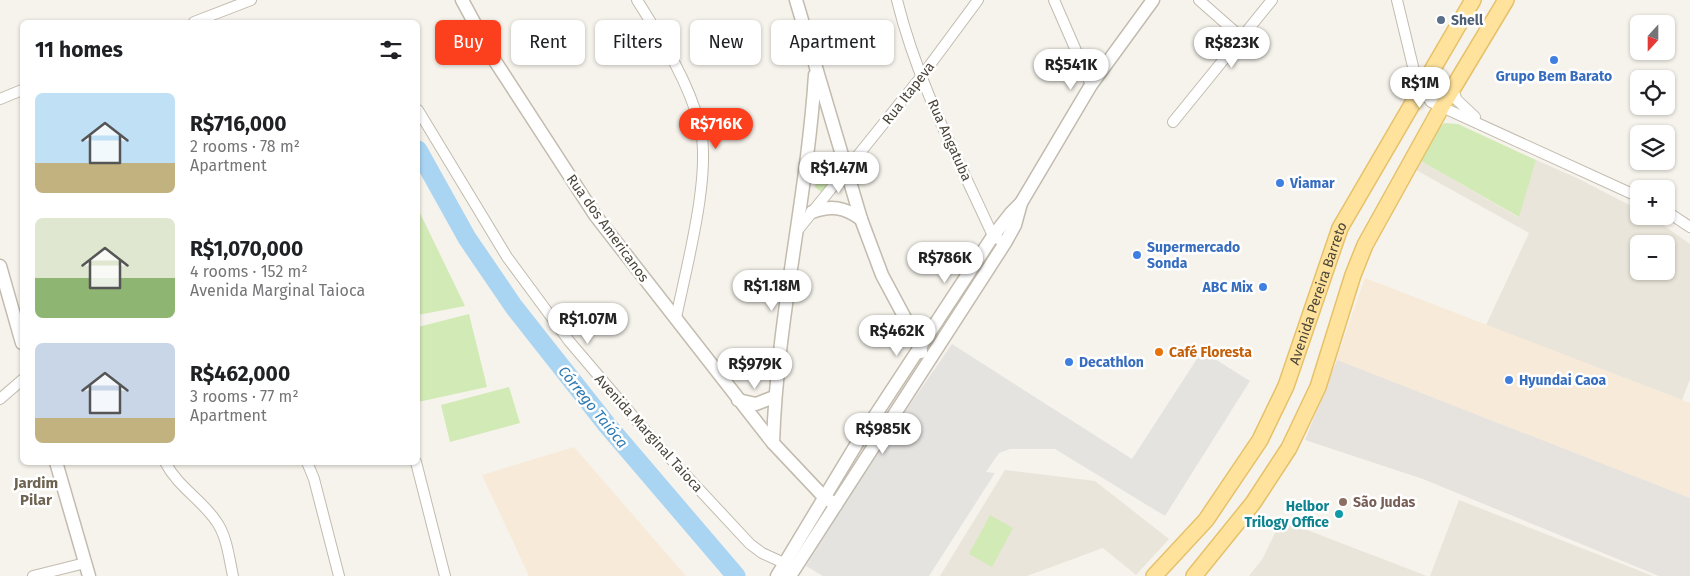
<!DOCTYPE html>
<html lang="en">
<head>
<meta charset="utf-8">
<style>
  body { margin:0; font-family:"Fira Sans",sans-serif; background:#f6f6f6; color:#202124; height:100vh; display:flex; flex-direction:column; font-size:19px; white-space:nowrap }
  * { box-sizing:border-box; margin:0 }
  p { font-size:16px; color:#757577 }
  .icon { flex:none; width:28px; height:28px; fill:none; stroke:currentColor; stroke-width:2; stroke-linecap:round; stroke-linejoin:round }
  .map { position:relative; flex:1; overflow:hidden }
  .drawer { position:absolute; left:20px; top:20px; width:400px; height:445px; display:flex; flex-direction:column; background:#fff; border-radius:8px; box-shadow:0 1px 4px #0004 }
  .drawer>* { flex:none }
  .guide { position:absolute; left:435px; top:20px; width:475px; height:45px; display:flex; gap:10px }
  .needle { width:32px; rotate:201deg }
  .buttons { position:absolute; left:1630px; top:15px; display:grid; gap:10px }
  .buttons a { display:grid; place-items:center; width:45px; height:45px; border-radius:8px; background:#fff; box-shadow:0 1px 4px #0004; font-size:25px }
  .price { position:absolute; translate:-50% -42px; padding:0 11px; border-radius:18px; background:#fff; color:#222; font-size:16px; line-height:32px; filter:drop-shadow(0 1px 2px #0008) }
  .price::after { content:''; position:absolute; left:50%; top:30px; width:15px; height:11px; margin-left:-8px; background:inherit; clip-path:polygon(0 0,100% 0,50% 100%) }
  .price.on { background:#fc3f1d; color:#fff }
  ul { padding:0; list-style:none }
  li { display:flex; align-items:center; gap:15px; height:125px; padding:0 15px }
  li span { display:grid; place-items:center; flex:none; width:140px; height:100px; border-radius:8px; color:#555 }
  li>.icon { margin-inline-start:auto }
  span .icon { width:60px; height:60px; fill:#fffc; stroke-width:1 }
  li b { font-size:21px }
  h2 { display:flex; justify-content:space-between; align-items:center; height:60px; padding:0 15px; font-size:21px }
  .chip { padding:0 18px; border-radius:8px; background:#fff; box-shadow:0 1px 4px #0004; font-size:18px; line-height:45px }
  .chip.on { background:#fc3f1d; color:#fff }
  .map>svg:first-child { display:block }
  .residential { fill:#eae5da; fill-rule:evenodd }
  .commercial { fill:#f7ead8 }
  .industrial { fill:#e6e2dd }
  .green { fill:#d2eab5 }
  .parking { fill:#e5e3e0 }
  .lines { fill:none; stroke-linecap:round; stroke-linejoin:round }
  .river { stroke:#a9d4f2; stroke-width:19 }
  .minor-casing { stroke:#c2bbae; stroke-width:12 }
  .tertiary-casing { stroke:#c2bbae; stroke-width:15 }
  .primary-casing { stroke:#e6c16a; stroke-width:18 }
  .minor { stroke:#fff; stroke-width:10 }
  .tertiary { stroke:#fff; stroke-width:12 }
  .primary { stroke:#ffe39c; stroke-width:15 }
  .service-dot { fill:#5c6f8a; stroke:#fff; stroke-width:2 }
  .shop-dot { fill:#3f7fe0; stroke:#fff; stroke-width:2 }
  .food-dot { fill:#e8710a; stroke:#fff; stroke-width:2 }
  .education-dot { fill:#8d6e63; stroke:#fff; stroke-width:2 }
  .culture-dot { fill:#0f9aa8; stroke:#fff; stroke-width:2 }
  .labels { text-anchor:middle; stroke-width:5; stroke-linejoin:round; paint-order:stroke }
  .service-label { font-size:14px; font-weight:bold; fill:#4e5e75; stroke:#fff; text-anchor:start }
  .shop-label { font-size:14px; font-weight:bold; fill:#366cbe; stroke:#fff; text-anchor:start }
  .street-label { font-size:14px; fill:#4b4439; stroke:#fff }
  .food-label { font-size:14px; font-weight:bold; fill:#c56008; stroke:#fff; text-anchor:start }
  .education-label { font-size:14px; font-weight:bold; fill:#785e54; stroke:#fff; text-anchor:start }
  .culture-label { font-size:14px; font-weight:bold; fill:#0d838f; stroke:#fff; text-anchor:end }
  .water-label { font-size:15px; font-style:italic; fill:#2e7ab2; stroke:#fff }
  .neighbourhood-label { font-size:15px; font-weight:bold; fill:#6e6250; stroke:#fff }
</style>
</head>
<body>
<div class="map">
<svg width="1690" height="576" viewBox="0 0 1690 576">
  <rect width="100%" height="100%" fill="#f6f3ec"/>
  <g class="residential">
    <path d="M1536,160l41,18 62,32v6l13,1 38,27v135l-8,21 -196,-75 43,-92 -113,-63 5,-9 97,56zM1639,244h27v27h-27z"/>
    <polygon points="1005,470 1095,481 1169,539 1136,575 1103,548 1027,576 940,576"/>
    <polygon points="1459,500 1653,576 1430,576"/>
    <polygon points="1281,520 1427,576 1249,576 1263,558"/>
  </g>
  <g class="commercial">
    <polygon points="1365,278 1690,403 1690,498 1336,360"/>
    <polygon points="574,447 686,576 529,576 482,475"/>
  </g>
  <polygon class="industrial" points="1337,360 1690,498 1690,576 1659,576 1423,479 1305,440"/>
  <g class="green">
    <polygon points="1444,123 1458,124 1536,160 1519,217 1421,161 1437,130"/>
    <polygon points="834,154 839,166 834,180 825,192 821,192 815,187 820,156"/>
    <polygon points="418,209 465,306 418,315"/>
    <polygon points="469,314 487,387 418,402 418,327"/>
    <polygon points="509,387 520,423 450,442 441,405"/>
    <polygon points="990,515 1013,528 992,567 969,554"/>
  </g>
  <polygon class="parking" points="952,344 1132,459 1202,351 1250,381 1165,516 1055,449 1010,449 999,453 986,472 995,473 929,576 823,576 806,566 870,462"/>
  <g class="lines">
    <polyline class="river" points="418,150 467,238 514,307 607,425 736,576"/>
    <g class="minor-casing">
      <g id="minor">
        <path d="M637,0c25,40 51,80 63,126 12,48 -14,142 -24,192"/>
        <path d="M897,0c20,82 61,159 96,236l12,7"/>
        <polyline points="1054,0 1091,85"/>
        <polyline points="1199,0 1241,37"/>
        <polyline points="1397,0 1416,79 1420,88 1431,102 1639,197"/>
        <polyline points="194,22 251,0"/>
        <polyline points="1452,88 1457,100 1475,117"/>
        <polyline points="0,99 22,90"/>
        <polyline points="418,110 507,257 569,341 655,442 750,544 762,553 784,563"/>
        <polyline points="1173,122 1272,0"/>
        <polyline points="1666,211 1690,227"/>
        <polyline points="797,231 921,77 978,0"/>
        <polyline points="0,399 22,380"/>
        <path d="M165,462c13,25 36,37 51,59 11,15 13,37 17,55"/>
        <polyline points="307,462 314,479 339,576"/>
        <polyline points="416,462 445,576"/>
        <polyline points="33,576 85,563"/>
      </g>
    </g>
    <g class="tertiary-casing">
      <g id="tertiary">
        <polyline points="462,0 495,61 595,215 773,443 823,496 836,505"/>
        <polyline points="796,0 861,219 882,275 920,346 921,352"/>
        <path d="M812,212c19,-7 32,-5 49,7"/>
        <polyline points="0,266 22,343"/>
        <polyline points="738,400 756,404 774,397"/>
        <path d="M773,443c4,-124 34,-245 42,-368"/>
        <polyline points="56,462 89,576"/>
        <polyline points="777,576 859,440 993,236 1011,213 1021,203 1091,85 1153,0"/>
        <polyline points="790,576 1005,243 1015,225 1021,203"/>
      </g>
    </g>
    <g class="primary-casing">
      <g id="primary">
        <path id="s1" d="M1154,576l52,-56 54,-80 26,-54 54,-158 133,-228"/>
        <polyline points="1194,576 1253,503 1289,448 1318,387 1353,275 1365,245 1441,108 1506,0"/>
      </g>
    </g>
    <use href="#minor" class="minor"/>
    <use href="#tertiary" class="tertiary"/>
    <use href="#primary" class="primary"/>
  </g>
  <circle class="service-dot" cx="1441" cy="20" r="5"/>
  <g class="shop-dot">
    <circle cx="1554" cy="60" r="5"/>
    <circle cx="1280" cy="183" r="5"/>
    <circle cx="1137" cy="255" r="5"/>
    <circle cx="1263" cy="287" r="5"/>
    <circle cx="1069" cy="362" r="5"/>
    <circle cx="1509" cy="380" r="5"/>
  </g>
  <circle class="food-dot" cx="1159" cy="352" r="5"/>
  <circle class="education-dot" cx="1343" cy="502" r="5"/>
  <circle class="culture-dot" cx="1339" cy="514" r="5"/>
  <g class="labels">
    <g class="service-label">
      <text x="1451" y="25">Shell</text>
    </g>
    <g class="shop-label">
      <text x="1554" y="81" text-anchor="middle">Grupo Bem Barato</text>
      <text x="1290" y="188">Viamar</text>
      <text x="1147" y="252">Supermercado<tspan x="1147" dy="16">Sonda</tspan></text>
      <text x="1253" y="292" text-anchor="end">ABC Mix</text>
      <text x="1079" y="367">Decathlon</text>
      <text x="1519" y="385">Hyundai Caoa</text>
    </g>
    <g class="street-label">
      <text transform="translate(908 93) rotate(-52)" y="5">Rua Itapeva</text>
      <text transform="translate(950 140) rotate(66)" y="5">Rua Angatuba</text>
      <text transform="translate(608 228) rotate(54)" y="5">Rua dos Americanos</text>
      <text dy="5" stroke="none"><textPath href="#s1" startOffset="331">Avenida Pereira Barreto</textPath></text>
      <text transform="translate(649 433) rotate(48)" y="5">Avenida Marginal Taioca</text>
    </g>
    <g class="food-label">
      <text x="1169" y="357">Café Floresta</text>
    </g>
    <g class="education-label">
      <text x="1353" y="507">São Judas</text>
    </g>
    <g class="culture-label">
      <text x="1329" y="511">Helbor<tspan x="1329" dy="16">Trilogy Office</tspan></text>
    </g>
    <g class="water-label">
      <text transform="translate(593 407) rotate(51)" y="5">Córrego Taióca</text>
    </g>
    <g class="neighbourhood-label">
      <text x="36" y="488">Jardim<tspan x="36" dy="17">Pilar</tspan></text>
    </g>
  </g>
</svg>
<div class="buttons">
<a><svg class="needle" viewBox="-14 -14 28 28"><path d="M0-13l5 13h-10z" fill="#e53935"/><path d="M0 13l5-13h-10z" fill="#757577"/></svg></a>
<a><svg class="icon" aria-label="locate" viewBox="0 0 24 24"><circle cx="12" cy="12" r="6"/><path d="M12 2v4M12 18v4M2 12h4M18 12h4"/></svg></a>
<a><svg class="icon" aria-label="layers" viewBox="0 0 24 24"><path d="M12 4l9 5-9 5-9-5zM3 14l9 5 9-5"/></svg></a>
<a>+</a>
<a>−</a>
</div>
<b class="price" style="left:1232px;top:69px">R$823K</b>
<b class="price" style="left:1071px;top:91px">R$541K</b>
<b class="price" style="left:1420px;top:109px">R$1M</b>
<b class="price on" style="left:716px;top:150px">R$716K</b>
<b class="price" style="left:839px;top:194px">R$1.47M</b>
<b class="price" style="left:945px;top:284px">R$786K</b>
<b class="price" style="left:772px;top:312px">R$1.18M</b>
<b class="price" style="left:588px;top:345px">R$1.07M</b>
<b class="price" style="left:897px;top:357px">R$462K</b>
<b class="price" style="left:755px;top:390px">R$979K</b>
<b class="price" style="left:883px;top:455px">R$985K</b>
<div class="guide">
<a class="chip on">Buy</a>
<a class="chip">Rent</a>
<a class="chip">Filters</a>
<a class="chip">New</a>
<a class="chip">Apartment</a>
</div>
<section class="drawer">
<h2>11 homes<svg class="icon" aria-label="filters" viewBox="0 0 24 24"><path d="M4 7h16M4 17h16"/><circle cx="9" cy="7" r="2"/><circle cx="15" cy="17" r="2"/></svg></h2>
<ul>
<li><span style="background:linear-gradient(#bfe0f5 70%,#c2b280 0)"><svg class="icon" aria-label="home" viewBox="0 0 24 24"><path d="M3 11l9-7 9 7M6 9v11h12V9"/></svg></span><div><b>R$716,000</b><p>2 rooms · 78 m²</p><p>Apartment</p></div></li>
<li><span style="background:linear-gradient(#dfe7d0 60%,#8fb573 0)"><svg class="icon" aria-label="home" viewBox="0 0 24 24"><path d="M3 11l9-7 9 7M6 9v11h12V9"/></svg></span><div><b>R$1,070,000</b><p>4 rooms · 152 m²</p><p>Avenida Marginal Taioca</p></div></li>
<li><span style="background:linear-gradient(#c9d6e8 75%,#c2b280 0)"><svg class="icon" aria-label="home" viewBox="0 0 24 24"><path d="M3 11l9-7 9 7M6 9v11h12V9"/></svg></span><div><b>R$462,000</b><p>3 rooms · 77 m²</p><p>Apartment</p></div></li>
</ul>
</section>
</div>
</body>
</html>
